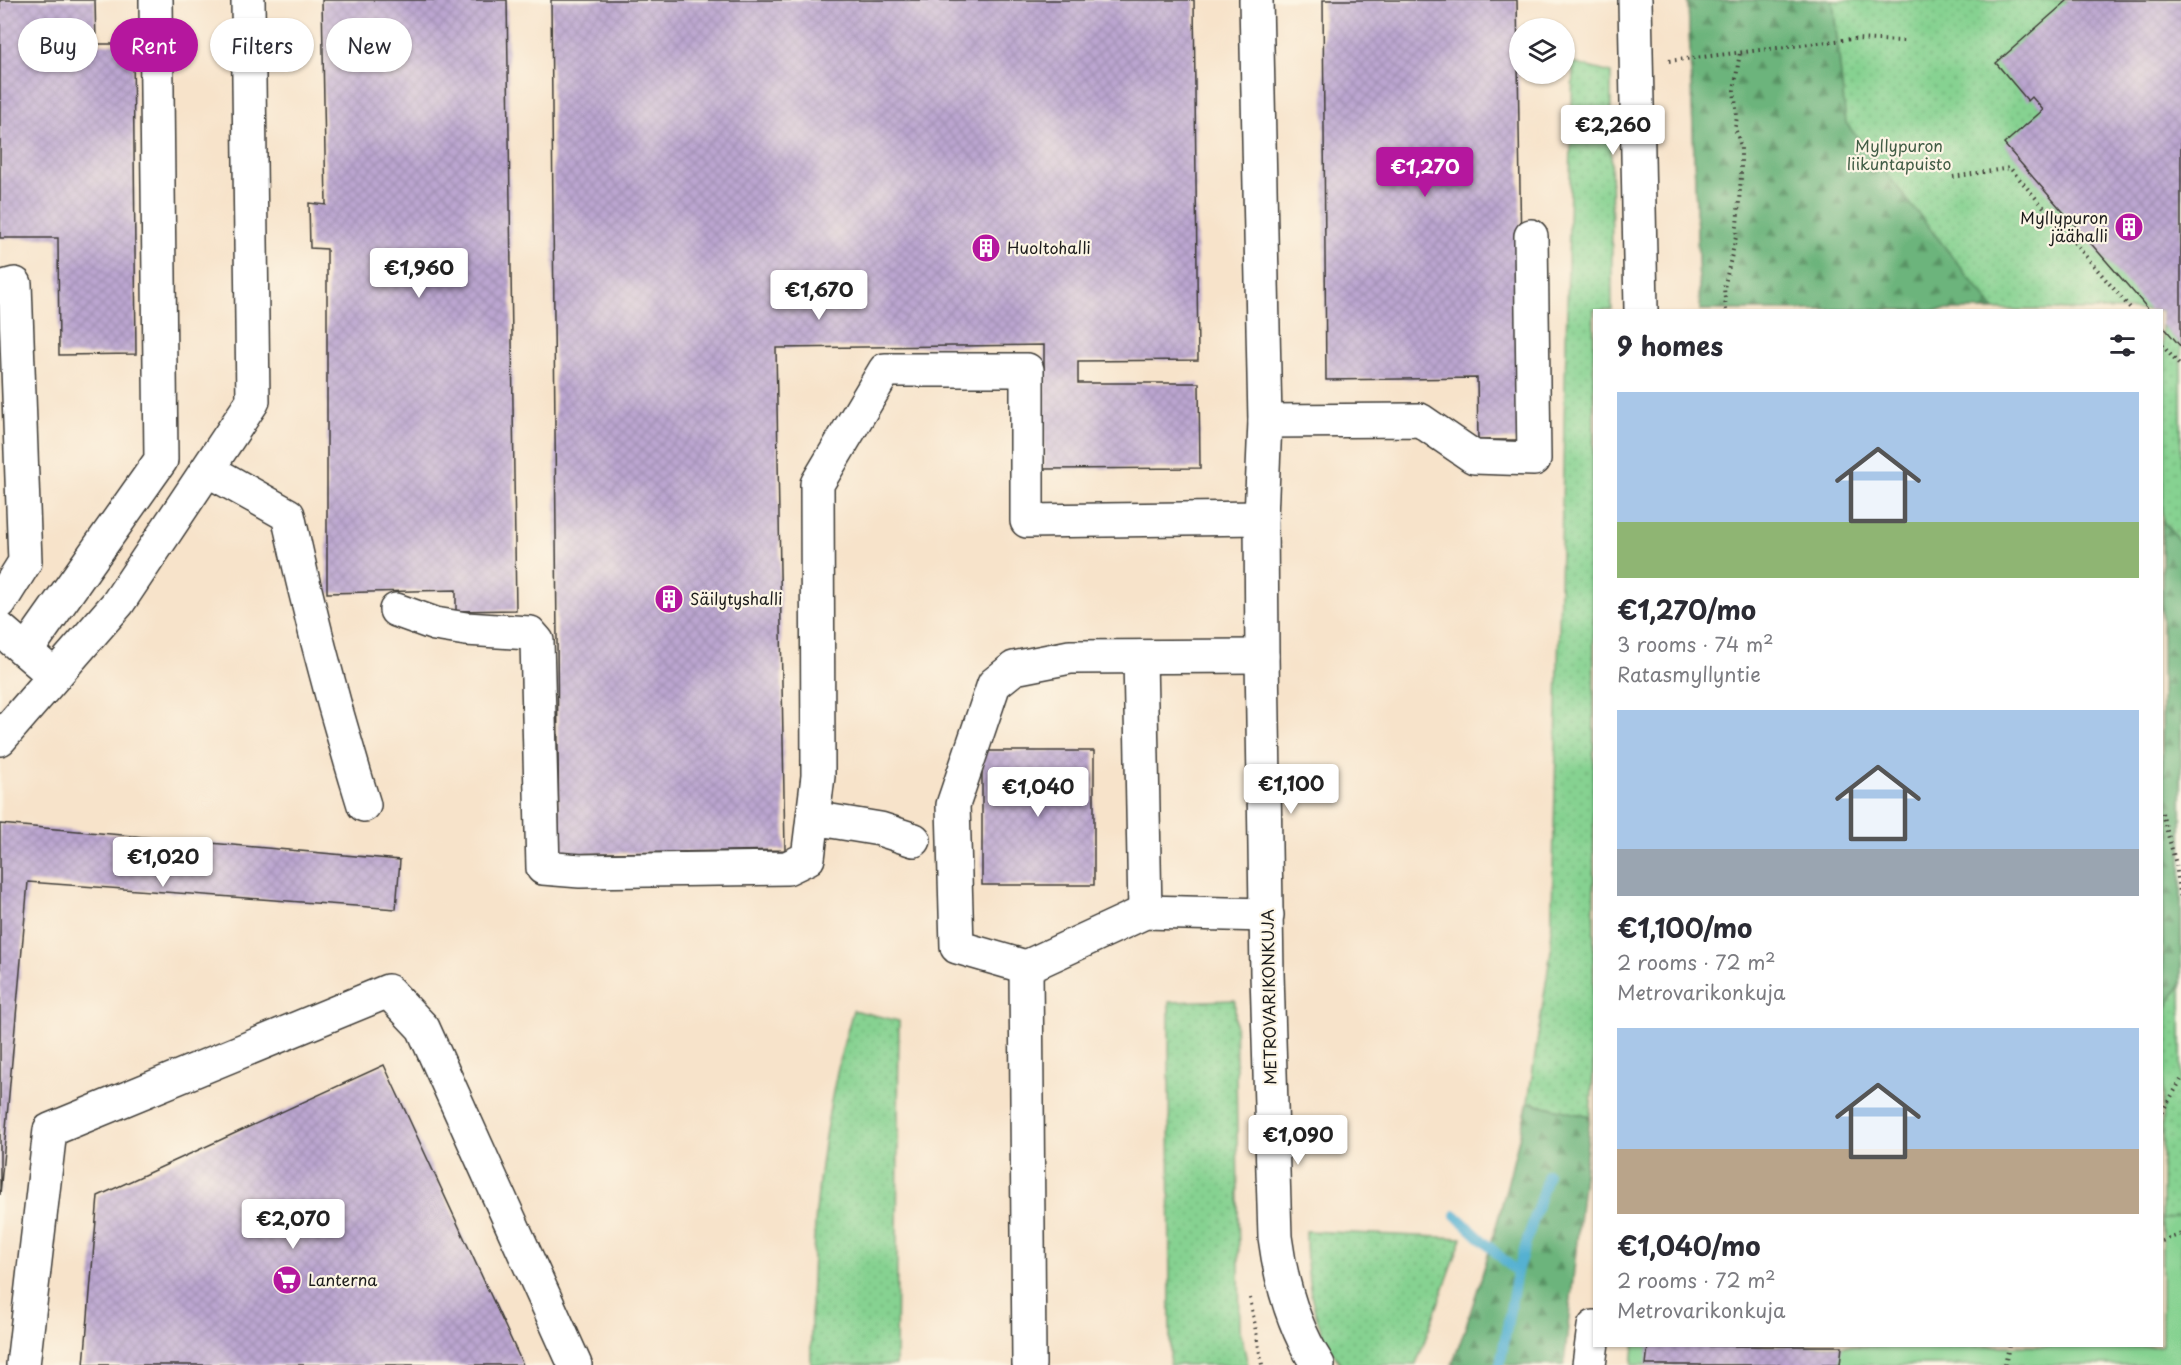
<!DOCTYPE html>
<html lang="en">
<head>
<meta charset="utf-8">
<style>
  body { margin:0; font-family:"Playpen Sans",sans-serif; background:#f2f2f3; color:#2b2b33; height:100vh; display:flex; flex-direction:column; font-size:22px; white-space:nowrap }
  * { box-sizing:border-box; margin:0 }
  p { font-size:20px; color:#7c7c81 }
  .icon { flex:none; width:33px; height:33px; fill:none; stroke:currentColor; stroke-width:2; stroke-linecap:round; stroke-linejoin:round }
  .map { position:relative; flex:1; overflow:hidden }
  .panel { position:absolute; left:1593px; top:309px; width:570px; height:1038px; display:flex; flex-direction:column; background:#fff; border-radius:0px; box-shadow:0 2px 4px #0004 }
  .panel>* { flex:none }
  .guide { position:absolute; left:18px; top:18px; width:570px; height:54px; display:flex; gap:12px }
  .fabs { position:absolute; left:1509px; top:18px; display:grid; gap:12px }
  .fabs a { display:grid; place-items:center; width:66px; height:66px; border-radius:50%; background:#fff; box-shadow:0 2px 4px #0004; font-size:30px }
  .price { position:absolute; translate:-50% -51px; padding:0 14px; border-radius:6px; background:#fff; color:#222; font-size:20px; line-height:39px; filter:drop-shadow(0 2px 3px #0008) }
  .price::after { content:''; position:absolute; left:50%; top:36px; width:18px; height:14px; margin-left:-9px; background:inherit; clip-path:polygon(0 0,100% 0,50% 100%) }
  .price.current { background:#b5179e; color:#fff }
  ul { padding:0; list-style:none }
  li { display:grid; align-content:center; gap:12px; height:318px; padding:0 24px }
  li span { display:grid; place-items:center; height:186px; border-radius:0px; color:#555 }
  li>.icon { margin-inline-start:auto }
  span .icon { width:108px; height:108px; fill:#fffc; stroke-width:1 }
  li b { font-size:26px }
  h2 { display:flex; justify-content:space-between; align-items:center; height:72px; padding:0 24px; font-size:26px }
  .chip { padding:0 21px; border-radius:27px; background:#fff; box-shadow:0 2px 4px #0004; font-size:21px; line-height:54px }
  .chip.current { background:#b5179e; color:#fff }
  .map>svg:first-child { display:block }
  .grass { fill:url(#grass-dots); stroke:#517756; stroke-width:1.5 }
  .forest { fill:url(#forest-firs); stroke:#44684c; stroke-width:1.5 }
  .pitch { fill:#86d291; stroke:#517756; stroke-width:1.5 }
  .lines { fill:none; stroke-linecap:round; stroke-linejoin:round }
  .stream { stroke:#54b1d2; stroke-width:10 }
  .building { fill:url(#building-cross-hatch) }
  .minor-casing { stroke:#3d3a36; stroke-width:36 }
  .path { stroke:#3d3a36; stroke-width:4; stroke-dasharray:1.5 4.5; stroke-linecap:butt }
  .minor { stroke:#fff; stroke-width:33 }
  .labels { text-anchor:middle; stroke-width:4.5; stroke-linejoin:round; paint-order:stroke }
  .park-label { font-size:16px; fill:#415c45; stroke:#fcf5e5 }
  .poi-label { font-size:16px; fill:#1c1c1c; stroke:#fcf5e5; text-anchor:start }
  .street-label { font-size:16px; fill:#1c1c1c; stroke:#fcf5e5 }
</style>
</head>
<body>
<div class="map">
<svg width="2181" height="1365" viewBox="0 0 2181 1365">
  <defs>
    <pattern id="grass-dots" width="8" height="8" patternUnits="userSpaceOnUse" patternTransform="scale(1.5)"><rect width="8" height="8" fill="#86d291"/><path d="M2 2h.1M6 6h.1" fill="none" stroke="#73b47c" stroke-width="1.8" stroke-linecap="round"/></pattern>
    <pattern id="forest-firs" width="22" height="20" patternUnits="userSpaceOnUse" patternTransform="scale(1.5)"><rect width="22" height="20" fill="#6cb47b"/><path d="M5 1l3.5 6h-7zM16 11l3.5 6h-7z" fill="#589264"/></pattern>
    <pattern id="building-cross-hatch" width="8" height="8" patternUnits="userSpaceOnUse" patternTransform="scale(1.5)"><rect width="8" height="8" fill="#bba6d0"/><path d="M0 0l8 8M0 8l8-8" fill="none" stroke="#a08eb2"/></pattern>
  </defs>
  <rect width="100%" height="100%" fill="#fcf5e5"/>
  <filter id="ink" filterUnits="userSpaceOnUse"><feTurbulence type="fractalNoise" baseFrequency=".0167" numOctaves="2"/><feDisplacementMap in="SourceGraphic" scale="12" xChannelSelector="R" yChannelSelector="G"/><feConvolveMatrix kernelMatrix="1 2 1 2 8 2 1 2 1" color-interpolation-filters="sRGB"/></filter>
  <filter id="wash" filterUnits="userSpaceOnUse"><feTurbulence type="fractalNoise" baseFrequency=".008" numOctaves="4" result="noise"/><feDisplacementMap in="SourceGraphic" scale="24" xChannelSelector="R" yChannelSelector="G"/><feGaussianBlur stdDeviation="1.35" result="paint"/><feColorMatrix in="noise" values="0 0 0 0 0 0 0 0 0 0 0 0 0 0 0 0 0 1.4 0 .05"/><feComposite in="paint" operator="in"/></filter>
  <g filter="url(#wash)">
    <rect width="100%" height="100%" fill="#f7e3ca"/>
    <g class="grass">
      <polygon points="1688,0 2181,0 2181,1365 2162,1346 2162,310 1700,310"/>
      <polygon points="1573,63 1611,73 1612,310 1594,310 1594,1063 1590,1117 1528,1102 1551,950"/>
      <polygon points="1235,1000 1240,1330 1248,1365 1170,1365 1169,1002"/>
      <path d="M853,1010l46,11 -3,344h-85c-2,-118 8,-241 42,-355z"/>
      <path d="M1306,1231l156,7 -46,127h-74c-31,-36 -36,-89 -36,-134z"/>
    </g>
    <g class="forest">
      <polygon points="1688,0 1833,0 1846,123 1995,310 1700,310"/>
      <polygon points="2162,520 2181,544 2181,673 2179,681 2181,689 2181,985 2162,1015"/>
      <path d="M1528,1102l62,15 -26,248h-112c32,-86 54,-174 76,-263z"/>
    </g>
    <polygon class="pitch" points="2181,1215 2181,1365 1632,1365 1634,1346 2162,1346 2162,1220"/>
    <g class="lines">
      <g class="stream">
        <polyline points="1455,1215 1517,1272"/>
        <polyline points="1500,1365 1517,1272 1548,1174"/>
      </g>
    </g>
    <g id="blocks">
      <g class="building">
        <polygon points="0,0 95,0 96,44 133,44 136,354 59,355 58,238 0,238"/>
        <polygon points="322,0 507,0 516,610 456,611 456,590 327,593 327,249 310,248 309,203 326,205"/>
        <polygon points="551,0 1194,0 1198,360 1078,361 1078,383 1199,383 1200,468 1044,469 1044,345 776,348 785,850 559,854"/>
        <polygon points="1323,0 1517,0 1524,440 1478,440 1477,378 1326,380"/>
        <polygon points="2068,0 2181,0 2181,347 2162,325 2162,310 2149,310 2004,144 2043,110 2032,97 2028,101 1996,63"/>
        <rect x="982" y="751" width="112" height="134"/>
        <polygon points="0,824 400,860 396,909 28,882 0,1195"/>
        <polygon points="384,1065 523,1365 84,1365 98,1196"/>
        <polygon points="1648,1346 1842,1346 1840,1365 1646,1365"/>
      </g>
    </g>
  </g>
  <g filter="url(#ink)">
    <use href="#blocks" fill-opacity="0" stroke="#3d3a36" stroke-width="1.5"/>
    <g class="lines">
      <g class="minor-casing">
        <g id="minor">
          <path d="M1256,0l9,421 -4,97 1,138 5,318 8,263c6,46 18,89 43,128"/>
          <polyline points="1635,0 1641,310"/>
          <polyline points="0,288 15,284 25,562 0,602"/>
          <polyline points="1265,421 1420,420 1474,457 1534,459 1531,236"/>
          <path d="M208,470l80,45c21,98 46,194 76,290"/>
          <polyline points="396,610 435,624 466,629 530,633 537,641 543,868 580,871 787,868 808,858 818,776 817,484 885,370 1027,370 1027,521 1261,518"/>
          <polyline points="0,629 43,666"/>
          <polyline points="26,651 161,460 156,0"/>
          <polyline points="1140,657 1145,912"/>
          <polyline points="0,739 118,603 253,401 248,0"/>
          <polyline points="813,818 880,829 914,840"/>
          <polyline points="1026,967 957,947 953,805 994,684 1014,668 1070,657 1262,656"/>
          <polyline points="23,1365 50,1130 388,991 423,1028 575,1365"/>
          <polyline points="1029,1365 1026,967 1145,912 1267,915"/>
          <polyline points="1589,1365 1594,1327"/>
        </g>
      </g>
      <g class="path">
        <polyline points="1669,61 1852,39 1904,41"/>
        <polyline points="1953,177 2010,168 2132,310"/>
        <polyline points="1726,310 1724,288 1736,237 1741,177 1741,146 1735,128 1737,117 1734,90 1740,52"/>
        <polyline points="2162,345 2181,367"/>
        <polyline points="2162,813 2176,864 2181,900"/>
        <polyline points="2162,1112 2181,1080"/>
        <polyline points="2162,1241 2181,1234"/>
        <polyline points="1250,1298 1262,1365"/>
        <polyline points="2005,1365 2009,1346"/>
      </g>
      <use href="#minor" class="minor"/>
    </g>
  </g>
  <defs>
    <g id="building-disc" transform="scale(1.5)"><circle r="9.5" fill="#b5179e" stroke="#fcf5e5"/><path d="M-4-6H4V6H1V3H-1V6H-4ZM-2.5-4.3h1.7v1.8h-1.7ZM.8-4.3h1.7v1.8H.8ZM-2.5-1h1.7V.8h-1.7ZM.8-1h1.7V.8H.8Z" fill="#fff"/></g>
    <g id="supermarket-disc" transform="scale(1.5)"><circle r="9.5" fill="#b5179e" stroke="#fcf5e5"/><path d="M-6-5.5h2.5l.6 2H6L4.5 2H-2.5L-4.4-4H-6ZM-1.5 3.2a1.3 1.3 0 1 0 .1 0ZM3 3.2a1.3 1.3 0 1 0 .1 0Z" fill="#fff"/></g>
  </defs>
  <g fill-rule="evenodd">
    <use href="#building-disc" x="2129" y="227"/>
    <use href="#building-disc" x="986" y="248"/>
    <use href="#building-disc" x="669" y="599"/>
    <use href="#supermarket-disc" x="287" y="1280"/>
  </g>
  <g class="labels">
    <g class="park-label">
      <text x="1899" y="152">Myllypuron<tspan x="1899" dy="18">liikuntapuisto</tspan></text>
    </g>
    <g class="poi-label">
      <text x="2108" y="224" text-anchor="end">Myllypuron<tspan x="2108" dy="18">jäähalli</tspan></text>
      <text x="1007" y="254">Huoltohalli</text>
      <text x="690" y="605">Säilytyshalli</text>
      <text x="308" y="1286">Lanterna</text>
    </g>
    <g class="street-label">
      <text transform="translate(1269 997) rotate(-91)" y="6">METROVARIKONKUJA</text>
    </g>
  </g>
</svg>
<div class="fabs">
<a><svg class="icon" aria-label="layers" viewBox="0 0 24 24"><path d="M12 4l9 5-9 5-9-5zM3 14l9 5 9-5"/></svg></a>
</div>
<b class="price" style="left:1613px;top:156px">€2,260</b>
<b class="price current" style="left:1425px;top:198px">€1,270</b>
<b class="price" style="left:419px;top:299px">€1,960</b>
<b class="price" style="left:819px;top:321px">€1,670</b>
<b class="price" style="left:1291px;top:815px">€1,100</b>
<b class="price" style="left:1038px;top:818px">€1,040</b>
<b class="price" style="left:163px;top:888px">€1,020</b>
<b class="price" style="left:1298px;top:1166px">€1,090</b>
<b class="price" style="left:293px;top:1250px">€2,070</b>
<div class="guide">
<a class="chip">Buy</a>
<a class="chip current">Rent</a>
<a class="chip">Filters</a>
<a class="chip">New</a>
</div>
<section class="panel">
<h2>9 homes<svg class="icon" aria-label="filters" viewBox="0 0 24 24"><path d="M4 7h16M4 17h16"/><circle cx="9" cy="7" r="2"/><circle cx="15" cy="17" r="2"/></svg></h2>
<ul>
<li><span style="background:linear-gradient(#a9c7e8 70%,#8fb573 0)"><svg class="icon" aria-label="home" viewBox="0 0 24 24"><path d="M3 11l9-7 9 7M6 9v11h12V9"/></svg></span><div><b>€1,270/mo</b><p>3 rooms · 74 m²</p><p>Ratasmyllyntie</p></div></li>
<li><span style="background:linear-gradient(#a9c7e8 75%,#9aa5b1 0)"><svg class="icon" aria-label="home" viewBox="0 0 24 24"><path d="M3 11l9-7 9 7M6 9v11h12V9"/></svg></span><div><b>€1,100/mo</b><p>2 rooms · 72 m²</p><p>Metrovarikonkuja</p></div></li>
<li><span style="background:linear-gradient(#a9c7e8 65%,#b9a48a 0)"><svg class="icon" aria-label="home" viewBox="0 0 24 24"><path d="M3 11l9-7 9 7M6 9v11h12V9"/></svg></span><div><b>€1,040/mo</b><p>2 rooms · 72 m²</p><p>Metrovarikonkuja</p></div></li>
</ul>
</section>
</div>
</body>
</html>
